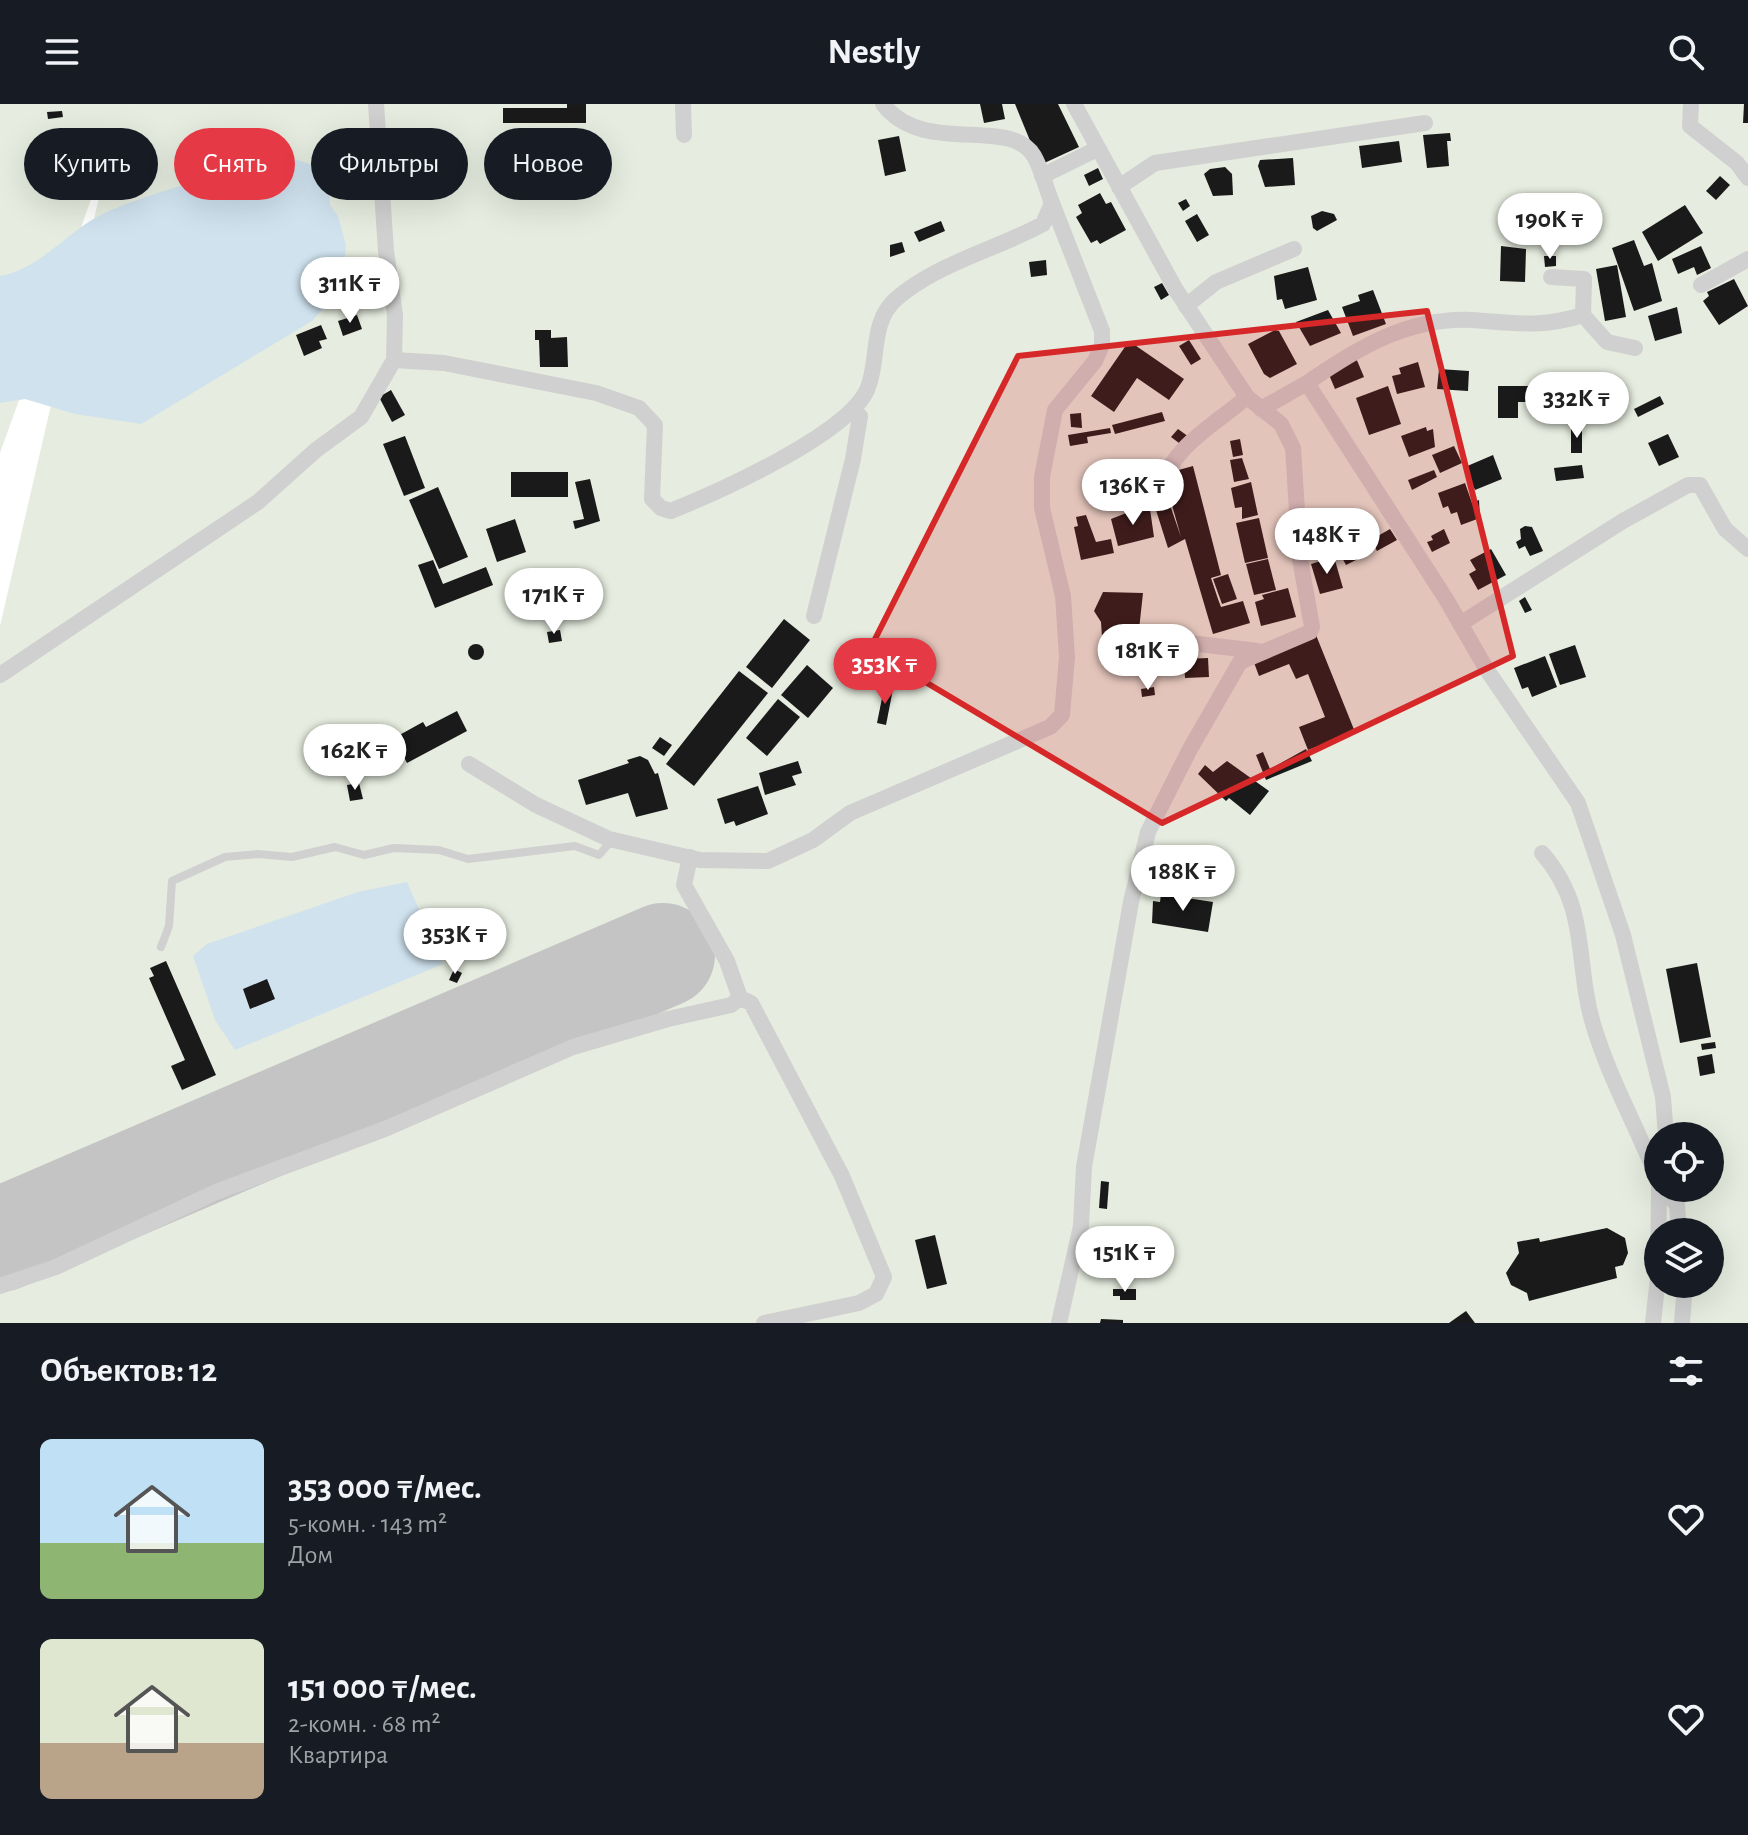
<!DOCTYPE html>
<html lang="ru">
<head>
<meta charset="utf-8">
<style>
  body { margin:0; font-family:"Alegreya Sans",sans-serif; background:#242831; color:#f1f3f6; height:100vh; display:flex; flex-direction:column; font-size:30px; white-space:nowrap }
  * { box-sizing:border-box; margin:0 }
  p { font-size:26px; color:#9ea1a6 }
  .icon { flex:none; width:44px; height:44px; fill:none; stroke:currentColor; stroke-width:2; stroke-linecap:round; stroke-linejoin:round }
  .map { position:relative; height:1219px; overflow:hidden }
  .side { display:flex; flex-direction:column; background:#171b24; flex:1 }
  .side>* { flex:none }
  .top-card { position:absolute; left:24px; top:24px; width:800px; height:72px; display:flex; gap:16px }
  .fabs { position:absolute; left:1644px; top:1018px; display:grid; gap:16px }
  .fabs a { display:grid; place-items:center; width:80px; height:80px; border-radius:50%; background:#171b24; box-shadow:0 8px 32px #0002; font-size:40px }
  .price { position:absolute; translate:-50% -68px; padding:0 18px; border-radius:28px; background:#fff; color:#222; font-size:26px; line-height:52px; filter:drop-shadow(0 2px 4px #0008) }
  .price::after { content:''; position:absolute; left:50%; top:48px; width:24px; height:18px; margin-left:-12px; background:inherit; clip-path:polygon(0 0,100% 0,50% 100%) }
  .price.selected { background:#e63946; color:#fff }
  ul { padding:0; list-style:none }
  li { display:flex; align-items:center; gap:24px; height:200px; padding:0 40px }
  li span { display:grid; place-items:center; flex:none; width:224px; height:160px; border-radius:12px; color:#555 }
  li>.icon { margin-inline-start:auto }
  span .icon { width:96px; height:96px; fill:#fffc; stroke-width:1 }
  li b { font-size:34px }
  h2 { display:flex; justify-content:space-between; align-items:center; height:96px; padding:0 40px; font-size:34px }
  .chip { padding:0 28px; border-radius:36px; background:#171b24; box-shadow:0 8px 32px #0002; font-size:28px; line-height:72px }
  .chip.selected { background:#e63946; color:#fff }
  header { display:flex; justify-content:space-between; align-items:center; height:104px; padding:0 40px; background:#171b24; font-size:36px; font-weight:700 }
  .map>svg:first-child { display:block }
  .green { fill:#e6ecdf; fill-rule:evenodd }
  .water { fill:#cfe2ee }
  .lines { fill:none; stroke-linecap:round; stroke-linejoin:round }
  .runway { stroke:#c4c4c4; stroke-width:104 }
  .building { fill:#1a1a1a }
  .service { stroke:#d0d0d0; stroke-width:8 }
  .minor { stroke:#d0d0d0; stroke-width:16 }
  .marked { fill:#d62828; fill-opacity:0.2; stroke:#d62828; stroke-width:6; stroke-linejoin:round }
</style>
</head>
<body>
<header><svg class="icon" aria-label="menu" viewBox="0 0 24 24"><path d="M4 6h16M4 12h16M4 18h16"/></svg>Nestly<svg class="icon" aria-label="search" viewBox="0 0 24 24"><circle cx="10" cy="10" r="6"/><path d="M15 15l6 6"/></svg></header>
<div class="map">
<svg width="1748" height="1219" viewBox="0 0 1748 1219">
  <rect width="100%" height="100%" fill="#fff"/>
  <path class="green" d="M0,0h1748v1219h-1748v-697l112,-485 -112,312zM1658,1032h52v52h-52zM1658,1128h52v52h-52z"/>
  <g class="water">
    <path d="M295,55l23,8 11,12 1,26 8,11 8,29 -4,42 -30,34 -171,103 -66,-10 -50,-15 -25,4v-127c42,-7 70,-49 109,-65 53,-22 110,-36 165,-51z"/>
    <polygon points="407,778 443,860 235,946 215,916 193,852 207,840 358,788"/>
    <polygon points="177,1010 182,1013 185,1027 182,1030 121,1047 114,1033 122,1027"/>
  </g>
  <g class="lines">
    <polyline class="runway" points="0,1136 663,851"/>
  </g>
  <g class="building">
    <polygon points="567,0 586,0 586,19 503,19 503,4 567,4"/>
    <polygon points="980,0 1002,0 1005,15 984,19"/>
    <polygon points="1015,0 1058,0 1079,43 1040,61"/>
    <polygon points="1744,0 1748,0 1748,19 1743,19"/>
    <polygon points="62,7 63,13 48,15 47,8"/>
    <polygon points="1450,29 1451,37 1447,37 1449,62 1427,64 1423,31"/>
    <polygon points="899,32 906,67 885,72 878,36"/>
    <polygon points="1399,37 1402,58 1362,64 1359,42"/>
    <polygon points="1293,54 1295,81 1265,83 1258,62 1260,56"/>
    <polygon points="1225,63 1232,70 1233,91 1213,92 1204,70 1210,65"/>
    <polygon points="1098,64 1103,75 1089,82 1084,71"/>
    <polygon points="1720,72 1730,81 1716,96 1706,87"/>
    <polygon points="371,73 373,88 357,90 355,75"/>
    <polygon points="1100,89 1106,100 1111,98 1126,126 1100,140 1097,136 1091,139 1076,113 1082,109 1078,101"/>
    <polygon points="1186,95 1190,102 1183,107 1178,99"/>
    <polygon points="1685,101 1703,129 1658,157 1642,128"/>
    <polygon points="1322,107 1334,110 1337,116 1317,127 1313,124 1311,112"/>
    <polygon points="1197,110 1209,131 1197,138 1185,117"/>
    <polygon points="941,117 945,127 919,138 914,128"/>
    <polygon points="1634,136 1644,162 1652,159 1662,197 1634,207 1612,144"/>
    <polygon points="902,138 905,148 890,153 890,141"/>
    <polygon points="1501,142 1526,145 1525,178 1500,177"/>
    <polygon points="1701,142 1711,164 1697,171 1694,163 1678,170 1672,155"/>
    <polygon points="1544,152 1556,152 1556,162 1545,163"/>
    <polygon points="1046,156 1047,171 1031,173 1029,158"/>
    <polygon points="1617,161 1626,213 1605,217 1596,165"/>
    <polygon points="1308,163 1317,196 1285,205 1282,195 1277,196 1274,172"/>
    <polygon points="1734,175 1748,202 1719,221 1703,197 1709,192 1707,188"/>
    <polygon points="1162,179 1169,191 1161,196 1154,183"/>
    <polygon points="1373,186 1386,220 1353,232 1342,203 1360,197 1358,191"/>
    <polygon points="1677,203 1682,229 1655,237 1648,212"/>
    <polygon points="1328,206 1341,229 1310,242 1296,218"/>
    <polygon points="357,211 362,225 343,232 338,217"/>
    <polygon points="321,221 327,235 319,237 322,244 304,252 296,231"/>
    <polygon points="535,226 551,226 551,234 567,233 568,263 540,263 539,236 535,236"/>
    <polygon points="1275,226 1279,227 1297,260 1270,274 1264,270 1248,240"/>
    <polygon points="1189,236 1201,255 1191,261 1179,242"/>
    <polygon points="1129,237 1184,275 1169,296 1137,274 1114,308 1091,292"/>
    <polygon points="1356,254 1364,273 1335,285 1327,266"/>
    <polygon points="1418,258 1425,283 1397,290 1392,272 1401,270 1399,264"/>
    <polygon points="1439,265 1469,267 1468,287 1437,285"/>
    <polygon points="1388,282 1401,320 1369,331 1356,294"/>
    <polygon points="1498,282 1530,282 1530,298 1518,298 1518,314 1498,314"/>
    <polygon points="391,286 405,311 392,318 379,293"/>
    <polygon points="1660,292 1664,300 1638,313 1634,305"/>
    <polygon points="1162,308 1165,317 1115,330 1112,321"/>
    <polygon points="1081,309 1082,324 1071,323 1070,310"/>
    <polygon points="1582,322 1582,349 1571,349 1571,323"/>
    <polygon points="1426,323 1427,327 1433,325 1435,343 1409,353 1401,332"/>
    <polygon points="1110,324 1111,329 1087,333 1088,339 1070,342 1068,331"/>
    <polygon points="1178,325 1189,333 1183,342 1171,333"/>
    <polygon points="1668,330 1679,353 1659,362 1648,339"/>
    <polygon points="405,332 425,384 404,392 383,340"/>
    <polygon points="1240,335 1243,351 1233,353 1230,337"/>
    <polygon points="1454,342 1462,359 1440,369 1432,351"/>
    <polygon points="1493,351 1502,375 1475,386 1465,363"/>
    <polygon points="1242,354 1249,375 1234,378 1230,356"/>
    <polygon points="1582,361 1584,374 1556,377 1554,364"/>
    <polygon points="1193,362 1221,471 1211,474 1218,495 1221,503 1243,497 1250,519 1213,530 1185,435 1168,444 1155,403 1169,398 1181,433 1166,380 1175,367"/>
    <polygon points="1434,366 1437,373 1412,386 1408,376"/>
    <rect x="511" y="368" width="57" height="25"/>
    <polygon points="590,375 600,417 575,425 573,417 584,415 575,378"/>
    <polygon points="1251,378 1258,411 1242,415 1242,403 1235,404 1231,384"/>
    <polygon points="1465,379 1472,399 1479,396 1480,414 1461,421 1457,408 1451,410 1448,402 1443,404 1438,389"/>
    <polygon points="438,383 468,453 439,465 409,396"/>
    <polygon points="1139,404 1140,408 1150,405 1154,433 1118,442 1111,415"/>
    <polygon points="1086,411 1096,438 1111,435 1114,449 1081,456 1074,423 1078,422 1076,413"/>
    <polygon points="1259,414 1268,454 1245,459 1236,419"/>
    <polygon points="515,415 526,448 497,458 486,425"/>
    <polygon points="1525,422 1532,423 1543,447 1530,452 1525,442 1519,445 1516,438 1521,435 1520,425"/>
    <polygon points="1390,425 1397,436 1377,447 1371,436"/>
    <polygon points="1444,425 1450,439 1432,448 1427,438 1433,436 1431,432"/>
    <polygon points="1363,436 1370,449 1346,461 1339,448"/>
    <polygon points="1491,445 1506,471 1478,486 1469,470 1476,466 1470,456"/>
    <polygon points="1334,453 1343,484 1320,490 1311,460"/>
    <polygon points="1268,455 1276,486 1254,491 1246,460"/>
    <polygon points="433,456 443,480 486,463 493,481 435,504 418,461"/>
    <polygon points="1228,470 1237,495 1222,500 1213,475"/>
    <polygon points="1288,484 1296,513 1261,522 1255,498 1264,495 1262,491"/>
    <polygon points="1103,488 1143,489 1138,535 1102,533 1101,518 1094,507"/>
    <polygon points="1525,493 1532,506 1525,509 1519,497"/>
    <polygon points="784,515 810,536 772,584 746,563"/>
    <polygon points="560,526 562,537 549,539 547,528"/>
    <polygon points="1316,531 1355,628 1308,646 1299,623 1325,613 1308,570 1296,575 1289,560 1259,572 1253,556"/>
    <circle cx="476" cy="548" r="8"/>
    <polygon points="1575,541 1586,573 1560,581 1549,550"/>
    <polygon points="1545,552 1557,583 1532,593 1528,583 1522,585 1514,564"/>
    <polygon points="1208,554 1209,573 1185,574 1184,555"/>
    <polygon points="807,561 833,584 808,614 781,591"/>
    <polygon points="739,567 768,589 694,682 666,660"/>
    <polygon points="1154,583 1155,591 1142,593 1141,585"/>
    <polygon points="884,584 893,585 886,621 877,619"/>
    <polygon points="778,595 800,613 767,652 746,634"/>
    <polygon points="457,607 467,627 407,659 394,634 423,618 426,623"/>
    <polygon points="660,633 672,641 664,652 652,644"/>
    <polygon points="1306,645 1312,657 1266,676 1256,651 1263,648 1270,665"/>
    <polygon points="640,652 648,656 655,670 658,669 668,705 636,713 628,689 586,701 578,676 629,659 627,656"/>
    <polygon points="798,657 802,669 792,672 796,681 765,691 759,669"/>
    <polygon points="1227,657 1269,687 1250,711 1229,694 1226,697 1198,670 1205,661 1213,668"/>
    <polygon points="359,679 363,695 350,697 347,681"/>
    <polygon points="758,682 768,710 736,722 734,717 725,720 717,695"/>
    <polygon points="1161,790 1213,798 1208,828 1152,819 1153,797 1160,798"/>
    <polygon points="166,857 216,971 182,986 171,962 185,956 149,874 154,872 150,864"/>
    <polygon points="1697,859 1711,933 1680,939 1666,865"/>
    <polygon points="454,865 462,869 457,879 449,876"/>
    <polygon points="267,875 275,895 250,905 243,885"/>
    <polygon points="1715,938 1716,944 1702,946 1701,940"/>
    <polygon points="1712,950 1715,969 1700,972 1697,953"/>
    <polygon points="1101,1077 1109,1078 1107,1105 1099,1104"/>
    <polygon points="1607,1124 1625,1134 1628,1149 1623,1161 1615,1163 1617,1174 1529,1197 1527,1189 1511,1181 1506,1169 1519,1149 1517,1138 1539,1134 1540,1138"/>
    <polygon points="935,1131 947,1180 927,1185 915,1136"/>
    <polygon points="1113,1185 1136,1185 1136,1196 1120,1196 1120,1192 1113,1192"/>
    <polygon points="1466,1207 1475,1219 1449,1219"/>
    <polygon points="1101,1215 1123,1216 1123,1219 1100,1219"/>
  </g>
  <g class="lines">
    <polyline class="service" points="161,843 169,822 172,777 225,753 258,750 292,753 335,743 364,751 394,744 439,746 468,755 575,742 599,751 612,736"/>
    <g class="minor">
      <polyline points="683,0 684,31"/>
      <path d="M883,0c40,53 127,11 151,52 8,14 12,32 18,47"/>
      <polyline points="1074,0 1176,186 1247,293"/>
      <polyline points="1691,0 1690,22 1737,59 1748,74"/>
      <polyline points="1042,72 1097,45"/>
      <polyline points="1119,83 1155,59 1425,19"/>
      <polyline points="1701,181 1748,155"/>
      <polyline points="1186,202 1216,178 1294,145"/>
      <polyline points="1583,211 1607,238 1635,244"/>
      <path d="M394,256l50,3 152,30 43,15 16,17 -3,74 9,9 10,3c47,-19 175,-76 196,-121 13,-29 2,-67 29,-91 42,-36 99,-49 147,-75l9,-21 50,128v14l-7,16 -40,49 -13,67v31l21,88 4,61 -5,58 -12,12 -200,86 -37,27 -45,21 -68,-1 -91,-21 -73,-34 -67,-41"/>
      <path d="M1307,279c50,-35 102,-66 165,-63 41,3 70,8 111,-5l1,-36 -33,-2"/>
      <polyline points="1261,305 1307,279 1446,495 1487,566 1578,699 1623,831 1663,993 1666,1032"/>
      <polyline points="814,512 853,355 860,312 853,306"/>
      <polyline points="1460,520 1623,417 1688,381 1700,381 1725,425 1748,445"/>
      <polyline points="1174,533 1190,539 1258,547"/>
      <polyline points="0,571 258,398 316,346 361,313 394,256 395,211 386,147 376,0"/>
      <path d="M1542,749c49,56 32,111 52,174 16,53 44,102 64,153"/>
      <polyline points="690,753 684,781 727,857 740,894"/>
      <polyline points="1663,1084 1677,1101 1679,1128"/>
      <polyline points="0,1182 56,1163 216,1088 385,1025 573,943 668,915 731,901 740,894 751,899 842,1072 884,1173 876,1190 859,1199 764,1219"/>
      <path d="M1059,1219l22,-97 3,-59 47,-265 17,-70 42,-83 50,-87 70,-30 2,-5 -12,-68 -7,-111 -12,-24 -34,-27c-39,33 -71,46 -91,97"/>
      <polyline points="1653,1219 1658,1173 1659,1084"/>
      <polyline points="1682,1219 1685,1180"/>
    </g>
  </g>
  <path class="marked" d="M1427,207l86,345 -351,167 -292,-174 148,-293z"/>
</svg>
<div class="fabs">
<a><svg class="icon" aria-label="locate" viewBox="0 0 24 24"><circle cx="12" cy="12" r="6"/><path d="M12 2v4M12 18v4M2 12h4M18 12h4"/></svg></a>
<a><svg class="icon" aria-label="layers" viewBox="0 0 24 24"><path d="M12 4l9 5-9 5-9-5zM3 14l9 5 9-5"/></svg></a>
</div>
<b class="price" style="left:1550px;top:157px">190K ₸</b>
<b class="price" style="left:350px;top:221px">311K ₸</b>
<b class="price" style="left:1577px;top:336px">332K ₸</b>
<b class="price" style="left:1133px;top:423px">136K ₸</b>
<b class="price" style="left:1327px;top:472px">148K ₸</b>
<b class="price" style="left:554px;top:532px">171K ₸</b>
<b class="price" style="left:1148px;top:588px">181K ₸</b>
<b class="price selected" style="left:885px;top:602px">353K ₸</b>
<b class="price" style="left:355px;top:688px">162K ₸</b>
<b class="price" style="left:1183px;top:809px">188K ₸</b>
<b class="price" style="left:455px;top:872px">353K ₸</b>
<b class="price" style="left:1125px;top:1190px">151K ₸</b>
<div class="top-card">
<a class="chip">Купить</a>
<a class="chip selected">Снять</a>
<a class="chip">Фильтры</a>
<a class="chip">Новое</a>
</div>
</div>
<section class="side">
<h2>Объектов: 12<svg class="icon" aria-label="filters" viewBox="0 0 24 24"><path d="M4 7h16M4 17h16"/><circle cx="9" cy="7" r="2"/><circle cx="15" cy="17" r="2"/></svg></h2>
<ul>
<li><span style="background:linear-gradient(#bfe0f5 65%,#8fb573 0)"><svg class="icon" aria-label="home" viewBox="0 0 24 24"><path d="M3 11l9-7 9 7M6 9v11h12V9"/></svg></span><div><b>353 000 ₸/мес.</b><p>5-комн. · 143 m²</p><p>Дом</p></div><svg class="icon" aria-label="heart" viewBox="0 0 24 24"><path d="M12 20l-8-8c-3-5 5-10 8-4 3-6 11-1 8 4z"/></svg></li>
<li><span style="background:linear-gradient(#dfe7d0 65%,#b9a48a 0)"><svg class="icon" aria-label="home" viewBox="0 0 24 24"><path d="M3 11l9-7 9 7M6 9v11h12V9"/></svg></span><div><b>151 000 ₸/мес.</b><p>2-комн. · 68 m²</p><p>Квартира</p></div><svg class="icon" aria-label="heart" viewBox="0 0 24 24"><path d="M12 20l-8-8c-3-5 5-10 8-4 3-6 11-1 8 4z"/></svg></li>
</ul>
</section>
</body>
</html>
